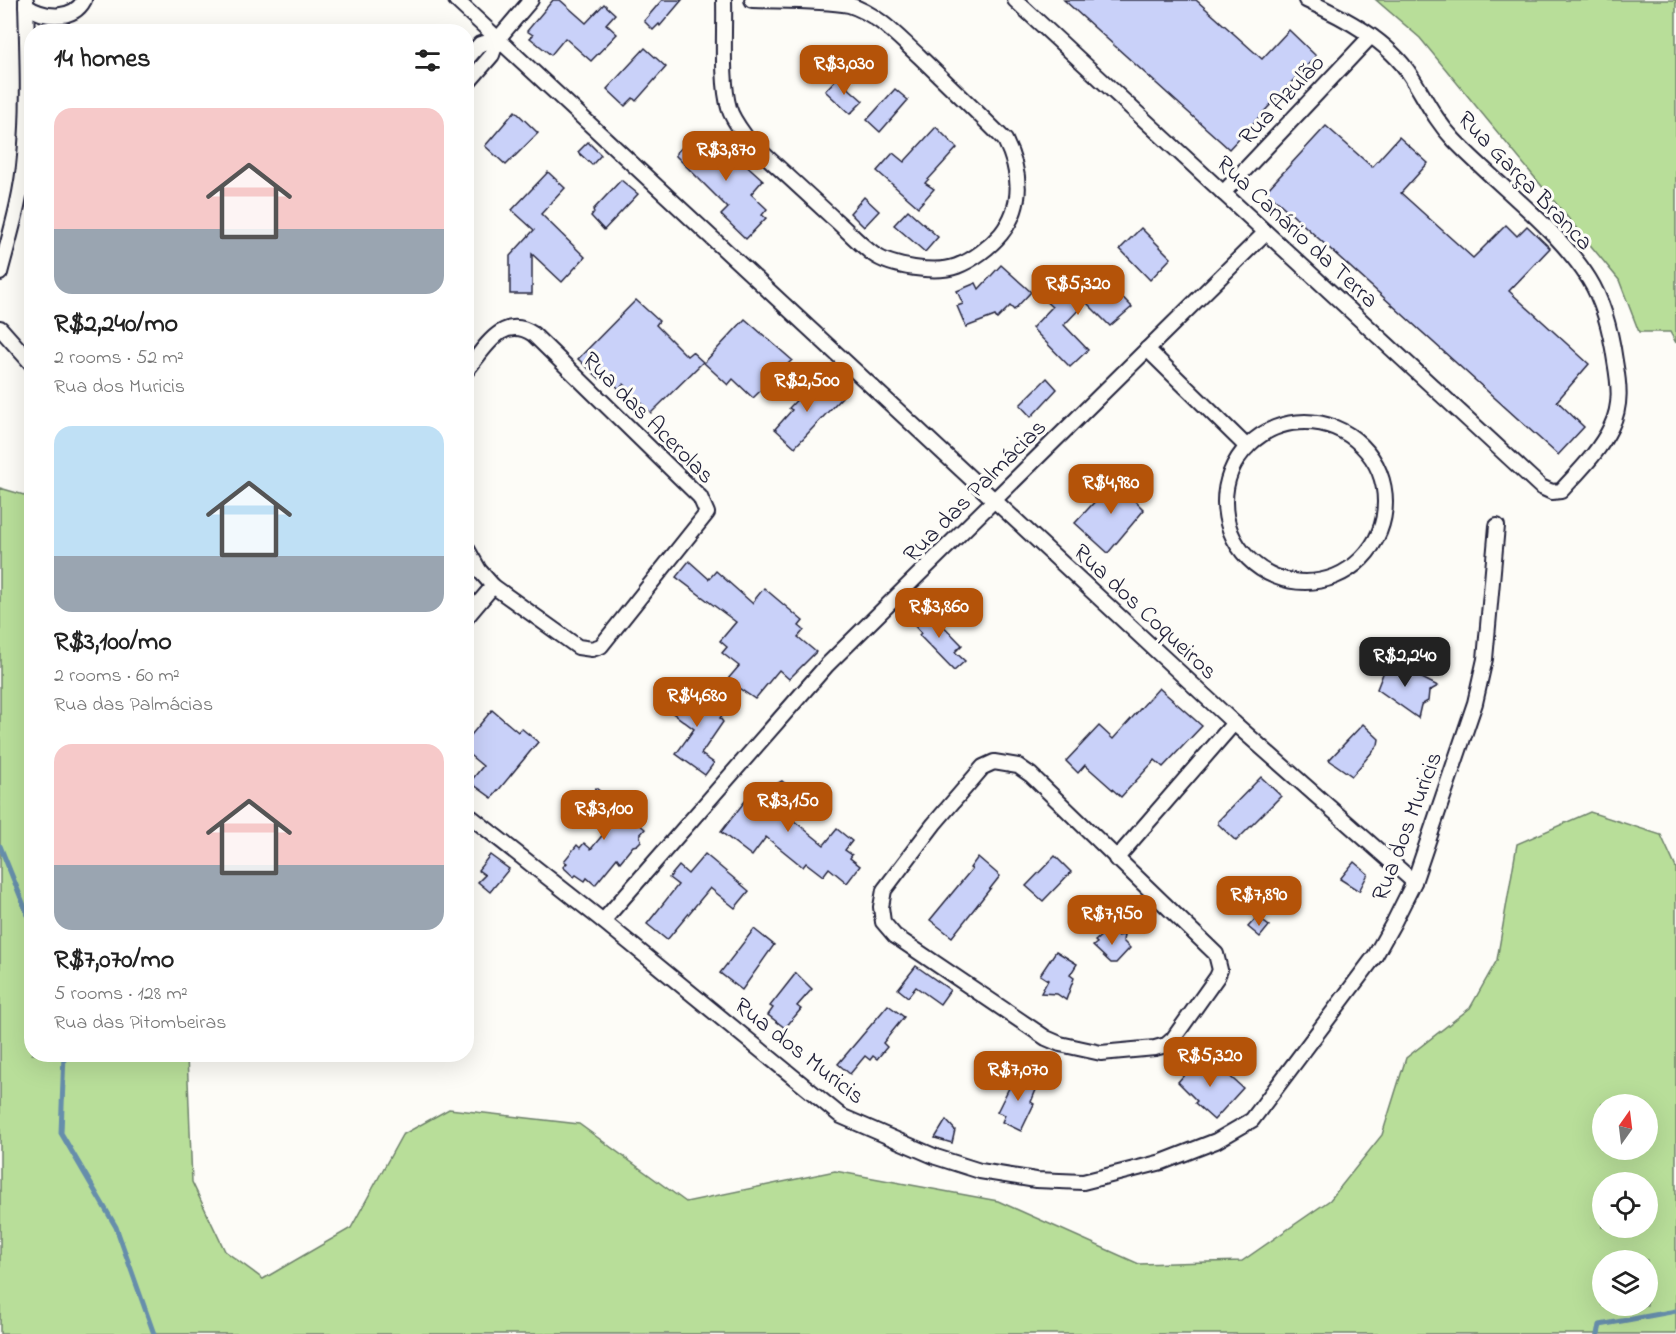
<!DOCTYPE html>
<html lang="en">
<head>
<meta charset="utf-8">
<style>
  body { margin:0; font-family:"Indie Flower",sans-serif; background:#f2f2f2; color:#222; height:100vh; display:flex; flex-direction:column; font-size:22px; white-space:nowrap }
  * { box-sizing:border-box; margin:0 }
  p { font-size:20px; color:#767676 }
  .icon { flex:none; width:33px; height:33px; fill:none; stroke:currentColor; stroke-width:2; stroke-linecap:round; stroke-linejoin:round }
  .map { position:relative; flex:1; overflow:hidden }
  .panel { position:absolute; left:24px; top:24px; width:450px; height:1038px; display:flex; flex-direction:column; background:#fff; border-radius:24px; box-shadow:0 6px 24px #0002 }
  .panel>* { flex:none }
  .needle { width:39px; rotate:14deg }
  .fabs { position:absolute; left:1592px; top:1094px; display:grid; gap:12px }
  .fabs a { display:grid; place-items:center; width:66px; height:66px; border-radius:50%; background:#fff; box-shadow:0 6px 24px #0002; font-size:30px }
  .price { position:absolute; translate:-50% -51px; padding:0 14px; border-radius:12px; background:#b45309; color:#fff; font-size:20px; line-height:39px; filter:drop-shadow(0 2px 3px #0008) }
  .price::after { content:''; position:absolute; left:50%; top:36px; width:18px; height:14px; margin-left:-9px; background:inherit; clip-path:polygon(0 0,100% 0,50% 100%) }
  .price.on { background:#222; color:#fff }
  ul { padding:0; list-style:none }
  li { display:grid; align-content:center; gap:12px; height:318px; padding:0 30px }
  li span { display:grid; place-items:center; height:186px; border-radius:18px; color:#555 }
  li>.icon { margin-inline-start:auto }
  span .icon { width:108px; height:108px; fill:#fffc; stroke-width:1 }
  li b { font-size:26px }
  h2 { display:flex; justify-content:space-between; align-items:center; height:72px; padding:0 30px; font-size:26px }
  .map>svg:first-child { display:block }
  .green { fill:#b8de99; stroke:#6d806a; stroke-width:1.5; fill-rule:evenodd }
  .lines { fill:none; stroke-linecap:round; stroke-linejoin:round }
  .stream { stroke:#668eab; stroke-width:5 }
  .building { fill:#c9d1f9; stroke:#22223b; stroke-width:1.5 }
  .street-casing { stroke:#22223b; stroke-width:18 }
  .street { stroke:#fdfcf7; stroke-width:14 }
  .labels { text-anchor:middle; stroke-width:6; stroke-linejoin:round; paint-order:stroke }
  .street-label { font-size:24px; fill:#22223b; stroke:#fdfcf7 }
</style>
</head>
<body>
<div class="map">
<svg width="1676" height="1334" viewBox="0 0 1676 1334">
  <rect width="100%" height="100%" fill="#fdfcf7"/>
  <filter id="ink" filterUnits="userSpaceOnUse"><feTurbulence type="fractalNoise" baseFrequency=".0167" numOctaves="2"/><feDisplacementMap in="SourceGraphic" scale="12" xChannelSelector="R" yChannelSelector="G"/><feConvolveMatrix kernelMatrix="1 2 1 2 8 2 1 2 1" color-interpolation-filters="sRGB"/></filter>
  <g filter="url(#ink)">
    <g class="green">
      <polygon points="1376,0 1676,0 1676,343 1670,332 1639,332 1619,280 1420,38"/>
      <path d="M0,488l31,9 1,557 155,1 5,127 33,69 38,28 88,-51 51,-93 47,-26 130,15 107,78 149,-31 163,30 141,63 103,-3 88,-61 52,-65 24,-77 64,-50 27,-48 20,-116 73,-32 71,23 15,33v466h-1676zM1602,1104h45v45h-45zM1602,1182h45v45h-45zM1602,1260h45v45h-45z"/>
    </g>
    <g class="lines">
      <g class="stream">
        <polyline points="0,846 32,925"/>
        <polyline points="64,1054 61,1133 116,1227 154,1334"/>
        <polyline points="1598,1334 1600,1325 1676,1311"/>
      </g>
    </g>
    <g class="building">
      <polygon points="553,0 560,0 586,23 604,4 615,14 606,24 617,34 591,61 565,38 551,55 530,38 533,35 527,31"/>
      <polygon points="662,0 682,0 660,26 659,24 653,30 644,21"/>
      <polygon points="1064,0 1196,0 1262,59 1289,30 1316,56 1229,149"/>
      <polygon points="645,48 666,67 636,101 633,98 625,106 607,89"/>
      <polygon points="837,78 863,101 850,114 825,91"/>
      <polygon points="895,89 908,100 880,132 867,120"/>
      <polygon points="515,111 538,133 506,165 485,146"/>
      <polygon points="1326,126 1372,167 1399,137 1428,163 1401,193 1473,258 1506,225 1517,236 1527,226 1550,248 1509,291 1589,364 1557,401 1584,427 1558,455 1266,191"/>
      <polygon points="936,127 957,148 925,183 934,189 918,207 877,171 893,153 904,162"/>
      <polygon points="699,132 725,156 730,150 763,180 751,194 767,209 762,215 766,218 746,239 721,215 728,208 676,156 676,153"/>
      <polygon points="588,142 601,155 592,165 578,152"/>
      <polygon points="548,172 565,188 541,214 585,257 562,282 532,254 532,294 510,294 510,256 534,230 512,210"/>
      <polygon points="621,180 638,194 604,230 591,216 594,212 593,210"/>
      <polygon points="864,197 879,211 864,227 850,213"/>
      <polygon points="908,210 938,237 925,252 894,225"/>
      <polygon points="1141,228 1171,258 1150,280 1120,249"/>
      <polygon points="1001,265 1031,292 1014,310 1010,306 997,319 995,316 966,327 957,306 963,304 957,291 976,283 979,289"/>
      <polygon points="1099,273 1132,307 1110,326 1086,302 1064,325 1088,350 1070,367 1032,328 1052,307 1043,299 1052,290 1064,301 1075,289 1079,293"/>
      <polygon points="636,300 659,321 656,325 687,356 692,352 703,362 651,413 624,384 619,389 605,374 600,379 578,359"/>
      <polygon points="745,319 792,360 753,398 733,379 728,385 704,363"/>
      <polygon points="1047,378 1057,389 1031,417 1020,405"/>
      <polygon points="829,384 842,397 795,447 775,429 792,410 789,408 810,386 819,394"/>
      <polygon points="1121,479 1138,495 1134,500 1144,510 1108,553 1075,523 1113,482 1116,484"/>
      <polygon points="689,561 709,579 716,571 752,603 764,588 803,621 799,626 804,630 798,637 816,652 789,679 779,670 755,699 727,680 739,666 722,653 727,647 720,641 736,622 676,577"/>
      <polygon points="927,609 962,645 955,652 965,661 954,671 919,635 921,633 913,624"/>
      <polygon points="1388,661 1438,686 1429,691 1428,701 1421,705 1418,718 1377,689"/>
      <polygon points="687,688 723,714 720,718 723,722 701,754 714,763 705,775 676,754 694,729 670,711"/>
      <polygon points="1159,688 1202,726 1163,767 1155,760 1121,797 1085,765 1078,773 1066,761 1099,726 1113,739"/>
      <polygon points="492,710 518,732 521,728 538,742 492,798 470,782 483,766 466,752 466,741"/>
      <polygon points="1363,724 1379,739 1378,745 1352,776 1329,760"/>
      <polygon points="1261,777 1281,796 1236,841 1218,824 1218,821"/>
      <polygon points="782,781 808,802 793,820 824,845 837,829 852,841 845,850 852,855 850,858 860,866 847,883 829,868 823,876 806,863 803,867 766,837 752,856 721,832 752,792 765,803 771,787"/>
      <polygon points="596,788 645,829 640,835 641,841 637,845 633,846 620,862 617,858 595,885 587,878 585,881 576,875 574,877 563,867 567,863 564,861 577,845 580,848 584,843 591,849 610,826 583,804"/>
      <polygon points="705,854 749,891 735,908 710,888 667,940 647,924 678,885 669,878 679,866 688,874"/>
      <polygon points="490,855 509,869 490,892 478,882 485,875 478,870"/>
      <polygon points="1055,856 1071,872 1043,901 1026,886"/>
      <polygon points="978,857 1000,876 952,937 930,920 972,869 970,868"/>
      <polygon points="1354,862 1368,874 1359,891 1340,879"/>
      <polygon points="1257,917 1269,926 1260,937 1248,927"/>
      <polygon points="1110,928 1117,936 1124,935 1123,941 1130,948 1116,963 1111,963 1093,946 1097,943 1095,941"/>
      <polygon points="754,929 774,945 742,990 720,973"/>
      <polygon points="1056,951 1077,964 1070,975 1074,978 1066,1000 1057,994 1041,993 1048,980 1040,975"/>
      <polygon points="916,966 950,990 940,1004 916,987 908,997 898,989"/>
      <polygon points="796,973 812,989 797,1006 801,1009 785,1028 768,1015 773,1008 770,1006"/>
      <polygon points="888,1005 904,1017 883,1043 887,1047 877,1059 873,1056 870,1060 865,1056 850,1074 838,1064"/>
      <polygon points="1198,1059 1211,1070 1216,1064 1243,1088 1214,1120 1195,1103 1197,1101 1178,1082"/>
      <polygon points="1016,1074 1038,1085 1031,1102 1034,1104 1021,1131 1002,1122 1005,1115 997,1112"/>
      <polygon points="946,1120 955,1130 952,1143 935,1138"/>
    </g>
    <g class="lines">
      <g class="street-casing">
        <g id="street">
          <polyline points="456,0 1234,723 1414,882"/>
          <path d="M724,0c1,29 -3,81 5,108 3,11 12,22 19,32 28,25 56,51 84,77 14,12 26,26 41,37 18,13 63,20 84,12 16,-6 33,-19 44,-32 23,-29 20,-62 4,-94 -28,-28 -57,-56 -86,-84 -21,-19 -41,-42 -70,-51 -29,-5 -66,-4 -97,-5"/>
          <path d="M1015,0l526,487 11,5 9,-1c18,-20 38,-39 50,-64 11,-22 8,-43 4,-66 -4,-28 -11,-58 -26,-82 -31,-50 -94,-96 -135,-139 -19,-20 -29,-42 -43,-64 -23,-36 -68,-59 -105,-76"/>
          <path d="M26,6c18,12 47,15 58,-6"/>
          <polyline points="466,60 480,44 497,40"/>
          <polyline points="466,85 492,55 497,40 531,0"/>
          <polyline points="1223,193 1371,36"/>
          <path d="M0,273c10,-38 22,-77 25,-117 5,-52 2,-104 1,-156"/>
          <polyline points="0,328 32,364"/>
          <polyline points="1147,349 1247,447"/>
          <path d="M466,371c18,-21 36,-58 67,-37l167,163 7,16 -106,133 -9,3 -14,-2 -85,-61 -27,32"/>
          <circle cx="1305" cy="502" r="80"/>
          <polyline points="466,547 479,570 493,586"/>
          <polygon points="994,762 1018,766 1031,775 1216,954 1220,970 1217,977 1173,1039 1166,1045 1155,1048 1101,1053 1060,1044 1046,1038 895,936 883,922 881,907 884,890 934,824 983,767"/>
          <polyline points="466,813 603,921 841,1116 936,1157 980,1171 1036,1180 1083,1182 1162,1162 1216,1141 1252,1120 1375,956 1394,922 1414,882 1475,703 1485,659 1497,526"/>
          <polyline points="1116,859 1234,723"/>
          <polyline points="603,921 827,665 1265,233"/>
        </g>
      </g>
      <use href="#street" class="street"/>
    </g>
  </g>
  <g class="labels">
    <g class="street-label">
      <text transform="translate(1281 99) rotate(-47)" y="8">Rua Azulão</text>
      <text transform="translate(1526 180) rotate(46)" y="8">Rua Garça Branca</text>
      <text transform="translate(1298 231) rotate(43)" y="8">Rua Canário da Terra</text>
      <text transform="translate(649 417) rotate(45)" y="8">Rua das Acerolas</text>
      <text transform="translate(974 490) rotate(-45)" y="8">Rua das Palmácias</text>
      <text transform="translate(1146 611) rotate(43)" y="8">Rua dos Coqueiros</text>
      <text transform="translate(1406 826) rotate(-69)" y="8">Rua dos Muricis</text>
      <text transform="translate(800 1050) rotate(38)" y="8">Rua dos Muricis</text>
    </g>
  </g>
</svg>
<div class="fabs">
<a><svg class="needle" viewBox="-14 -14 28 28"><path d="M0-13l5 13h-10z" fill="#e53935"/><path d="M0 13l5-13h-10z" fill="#767676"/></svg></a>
<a><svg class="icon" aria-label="locate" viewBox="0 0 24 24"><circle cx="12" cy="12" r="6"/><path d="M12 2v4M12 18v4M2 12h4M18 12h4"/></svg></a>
<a><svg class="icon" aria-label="layers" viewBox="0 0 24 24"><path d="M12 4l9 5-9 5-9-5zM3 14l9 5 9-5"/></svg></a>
</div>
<b class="price" style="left:844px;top:96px">R$3,030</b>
<b class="price" style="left:726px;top:182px">R$3,870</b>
<b class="price" style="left:1078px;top:316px">R$5,320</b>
<b class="price" style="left:807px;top:413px">R$2,500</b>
<b class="price" style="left:1111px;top:515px">R$4,980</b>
<b class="price" style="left:939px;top:639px">R$3,860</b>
<b class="price on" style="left:1405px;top:688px">R$2,240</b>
<b class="price" style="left:697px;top:728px">R$4,680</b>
<b class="price" style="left:788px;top:833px">R$3,150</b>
<b class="price" style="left:604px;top:841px">R$3,100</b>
<b class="price" style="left:1259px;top:927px">R$7,890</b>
<b class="price" style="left:1112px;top:946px">R$7,950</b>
<b class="price" style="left:1210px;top:1088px">R$5,320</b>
<b class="price" style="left:1018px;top:1102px">R$7,070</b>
<section class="panel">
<h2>14 homes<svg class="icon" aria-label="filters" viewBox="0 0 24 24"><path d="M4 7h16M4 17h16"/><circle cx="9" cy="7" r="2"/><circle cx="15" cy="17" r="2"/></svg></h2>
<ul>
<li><span style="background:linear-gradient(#f6c9c9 65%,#9aa5b1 0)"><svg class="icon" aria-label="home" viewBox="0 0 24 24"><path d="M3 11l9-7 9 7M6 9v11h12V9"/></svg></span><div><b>R$2,240/mo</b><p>2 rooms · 52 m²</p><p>Rua dos Muricis</p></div></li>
<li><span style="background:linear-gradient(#bfe0f5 70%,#9aa5b1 0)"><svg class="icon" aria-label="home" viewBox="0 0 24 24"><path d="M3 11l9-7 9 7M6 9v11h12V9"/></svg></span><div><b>R$3,100/mo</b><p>2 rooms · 60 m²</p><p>Rua das Palmácias</p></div></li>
<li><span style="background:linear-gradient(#f6c9c9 65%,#9aa5b1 0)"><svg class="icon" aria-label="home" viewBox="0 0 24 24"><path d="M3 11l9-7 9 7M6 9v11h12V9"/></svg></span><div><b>R$7,070/mo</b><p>5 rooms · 128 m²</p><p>Rua das Pitombeiras</p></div></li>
</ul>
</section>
</div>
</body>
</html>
